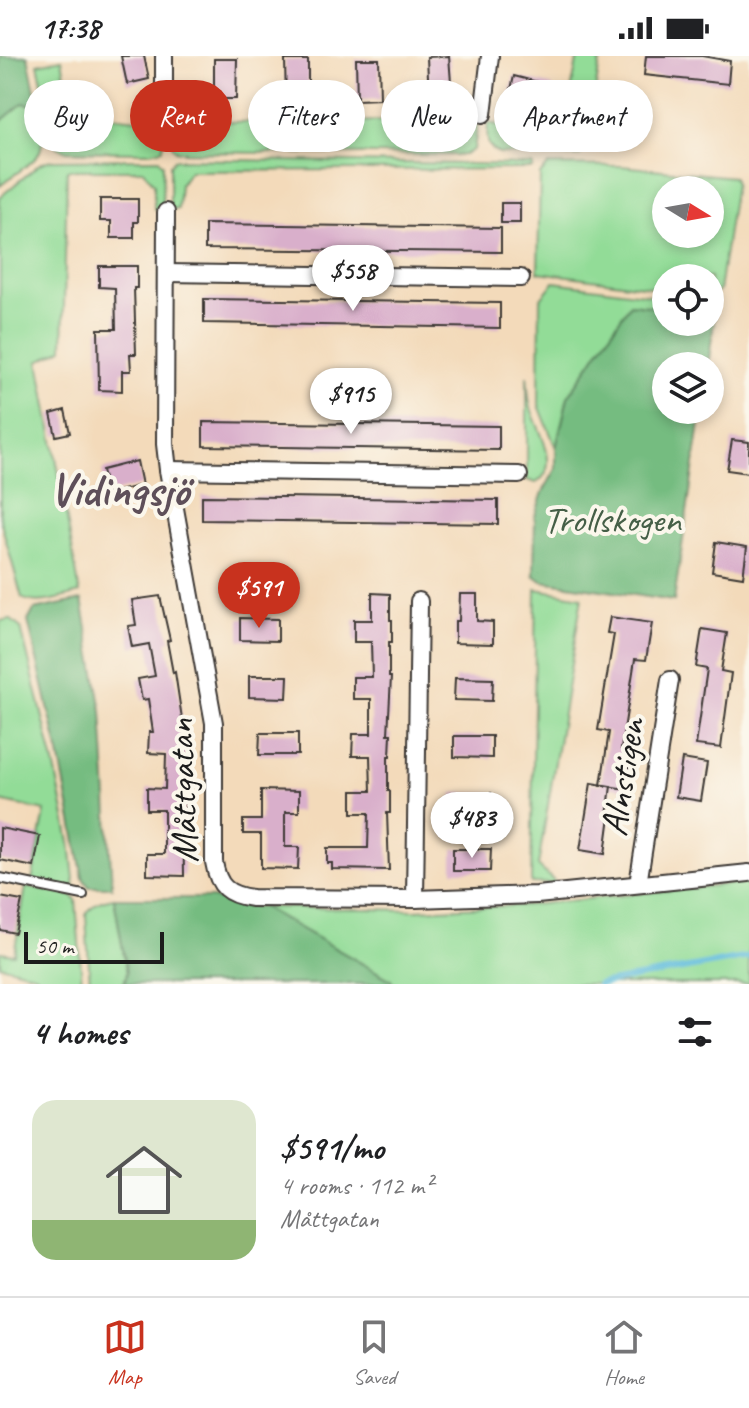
<!DOCTYPE html>
<html lang="en">
<head>
<meta charset="utf-8">
<style>
  body { margin:0; font-family:Caveat,sans-serif; background:#f6f6f6; color:#202124; height:100vh; display:flex; flex-direction:column; font-size:30px; white-space:nowrap }
  * { box-sizing:border-box; margin:0 }
  p { font-size:26px; color:#757577 }
  .icon { flex:none; width:44px; height:44px; fill:none; stroke:currentColor; stroke-width:2; stroke-linecap:round; stroke-linejoin:round }
  .map { position:relative; height:928px; overflow:hidden }
  .panel { display:flex; flex-direction:column; background:#fff; flex:1 }
  .panel>* { flex:none }
  .guide { position:absolute; left:24px; top:24px; width:702px; height:72px; display:flex; gap:16px }
  .needle { width:52px; rotate:101deg }
  .tools { position:absolute; left:652px; top:120px; display:grid; gap:16px }
  .tools a { display:grid; place-items:center; width:72px; height:72px; border-radius:50%; background:#fff; box-shadow:0 4px 12px #0003; font-size:40px }
  .scale { position:absolute; left:24px; bottom:20px; width:140px; box-sizing:border-box; padding-left:8px; border:4px solid #1c1c1c; border-top:0; font-size:22px; line-height:28px; white-space:nowrap; color:#1c1c1c; -webkit-text-stroke:6px #fbf7ec; paint-order:stroke }
  .price { position:absolute; translate:-50% -68px; padding:0 18px; border-radius:28px; background:#fff; color:#222; font-size:26px; line-height:52px; filter:drop-shadow(0 2px 4px #0008) }
  .price::after { content:''; position:absolute; left:50%; top:48px; width:24px; height:18px; margin-left:-12px; background:inherit; clip-path:polygon(0 0,100% 0,50% 100%) }
  .price.selected { background:#c8321e; color:#fff }
  ul { padding:0; list-style:none }
  li { display:flex; align-items:center; gap:24px; height:200px; padding:0 32px }
  li span { display:grid; place-items:center; flex:none; width:224px; height:160px; border-radius:24px; color:#555 }
  li>.icon { margin-inline-start:auto }
  span .icon { width:96px; height:96px; fill:#fffc; stroke-width:1 }
  li b { font-size:34px }
  h2 { display:flex; justify-content:space-between; align-items:center; height:96px; padding:0 32px; font-size:34px }
  .pill { padding:0 28px; border-radius:36px; background:#fff; box-shadow:0 4px 12px #0003; font-size:28px; line-height:72px }
  .pill.selected { background:#c8321e; color:#fff }
  .status { display:flex; justify-content:space-between; align-items:center; height:56px; padding:0 40px; background:#fff; direction:ltr }
  .status svg { height:22px; fill:currentColor }
  .tab-bar { display:flex; justify-content:space-around; align-items:center; height:112px; border-top:2px solid #e0e0e0; background:#fff; font-size:22px; color:#757577 }
  .tab-bar a { display:grid; justify-items:center; gap:4px }
  .tab-bar .selected { color:#c8321e }
  .map>svg:first-child { display:block }
  .green { fill:#92dc97; stroke:#577c5a; stroke-width:2; fill-rule:evenodd }
  .forest { fill:#75bc80; stroke:#486c4e; stroke-width:2 }
  .lines { fill:none; stroke-linecap:round; stroke-linejoin:round }
  .stream { stroke:#5cbbdb; stroke-width:6 }
  .building { fill:#d9afcb }
  .lane-casing { stroke:#3c3834; stroke-width:12 }
  .street-casing { stroke:#3c3834; stroke-width:20 }
  .lane { stroke:#fff; stroke-width:8 }
  .street { stroke:#fff; stroke-width:16 }
  .labels { text-anchor:middle; stroke-width:8; stroke-linejoin:round; paint-order:stroke }
  .park-label { font-size:38px; fill:#455f47; stroke:#fbf7ec }
  .street-label { font-size:38px; fill:#1c1c1c; stroke:#fbf7ec }
  .district-label { font-size:46px; font-weight:bold; fill:#5e4f59; stroke:#fbf7ec }
</style>
</head>
<body>
<div class="status"><b>17:38</b><svg viewBox="0 0 49 12"><path d="M0 12V9h3v3zM5 12V6h3v6zM10 12V3h3v9zM15 12V0h3v12zM26 1h20v11H26zM47 4h2v5h-2z"/></svg></div>
<div class="map">
<svg width="749" height="928" viewBox="0 0 749 928">
  <rect width="100%" height="100%" fill="#fbf7ec"/>
  <filter id="ink" filterUnits="userSpaceOnUse"><feTurbulence type="fractalNoise" baseFrequency=".0125" numOctaves="2"/><feDisplacementMap in="SourceGraphic" scale="16" xChannelSelector="R" yChannelSelector="G"/><feConvolveMatrix kernelMatrix="1 2 1 2 8 2 1 2 1" color-interpolation-filters="sRGB"/></filter>
  <filter id="wash" filterUnits="userSpaceOnUse"><feTurbulence type="fractalNoise" baseFrequency=".006" numOctaves="4" result="noise"/><feDisplacementMap in="SourceGraphic" scale="32" xChannelSelector="R" yChannelSelector="G"/><feGaussianBlur stdDeviation="1.8" result="paint"/><feColorMatrix in="noise" values="0 0 0 0 0 0 0 0 0 0 0 0 0 0 0 0 0 1.4 0 .05"/><feComposite in="paint" operator="in"/></filter>
  <g filter="url(#wash)">
    <rect width="100%" height="100%" fill="#f3daba"/>
    <g class="green">
      <path d="M578,0h23l-14,84 -2,8 -6,8 -79,-2c-15,-6 -13,-17 -12,-31l74,14z"/>
      <polygon points="62,3 71,56 147,64 158,54 164,54 163,93 150,96 67,95 56,90 38,8"/>
      <path d="M23,47l15,3c10,57 3,46 -38,80v-64z"/>
      <polygon points="172,54 184,66 478,65 474,93 465,99 186,96 176,94 172,89"/>
      <path d="M159,103l4,5 -1,45h-8v-25l-11,-14h-76l-4,179 -24,12 41,232c-17,4 -42,14 -58,5l-22,-79v-322l41,-34 10,-3z"/>
      <polygon points="175,103 533,109 533,113 190,115 180,128 178,153 170,153 170,109"/>
      <path d="M549,109l72,1 112,11 2,7 -16,107 -9,4v-17h-44v11l-128,-17 2,-97zM666,134h44v44h-44z"/>
      <polygon points="554,226 666,241 666,252 630,248 568,341 556,392 539,349 540,243"/>
      <path d="M527,320c1,10 1,22 4,32 6,21 32,59 5,75l-9,-3z"/>
      <polygon points="536,533 582,541 538,810 557,828 531,827"/>
      <polygon points="10,563 21,572 54,707 70,786 75,833 32,825 45,755 0,745 0,565"/>
      <polygon points="749,826 749,928 392,928 391,924 262,851 415,854 530,849"/>
      <polygon points="26,831 72,840 76,844 82,928 36,928 37,919 0,909 0,896 14,898"/>
      <path d="M114,842l13,75 -3,11h-34l-4,-69c7,-12 15,-15 28,-17z"/>
    </g>
    <g class="forest">
      <polygon points="0,0 28,0 38,50 23,47 0,66"/>
      <polygon points="630,248 666,252 666,266 710,266 710,257 715,258 708,310 666,310 666,354 702,354 674,545 542,525 534,519 535,460 543,436 556,413 556,392 568,341"/>
      <polygon points="82,544 102,655 112,831 89,831 83,822 59,698 28,565 34,554"/>
      <polygon points="114,842 213,842 234,850 262,851 391,924 392,928 124,928 127,917"/>
    </g>
    <g class="lines">
      <polyline class="stream" points="599,928 749,901"/>
    </g>
    <g id="blocks">
      <g class="building">
        <polygon points="121,0 144,0 149,23 127,28"/>
        <polygon points="449,0 452,40 429,42 427,1"/>
        <polygon points="646,0 702,0 730,5 728,28 644,19"/>
        <polygon points="214,3 237,3 236,43 214,43"/>
        <polygon points="356,3 379,3 380,43 357,44"/>
        <polygon points="285,4 308,4 308,44 286,44"/>
        <polygon points="514,20 553,30 548,52 509,42"/>
        <polygon points="545,55 562,59 558,79 541,75"/>
        <polygon points="100,143 138,143 138,166 134,166 134,182 111,182 111,165 100,165"/>
        <rect x="501" y="147" width="19" height="20"/>
        <polygon points="205,168 501,172 501,196 205,193"/>
        <polygon points="99,210 137,210 137,232 134,232 136,298 130,298 131,315 122,315 122,335 99,334 98,273 116,273 115,232 99,231"/>
        <polygon points="204,243 500,247 500,272 204,267"/>
        <polygon points="65,354 70,377 56,380 51,358"/>
        <polygon points="203,366 499,370 499,394 203,390"/>
        <polygon points="732,384 749,386 749,417 727,414"/>
        <polygon points="137,405 142,429 107,438 102,414"/>
        <polygon points="202,440 498,444 498,468 202,464"/>
        <polygon points="716,486 747,491 743,521 712,516"/>
        <polygon points="372,537 390,538 390,564 392,564 392,586 389,586 389,621 391,621 388,678 391,678 390,700 388,700 388,735 390,735 390,757 387,757 389,814 332,813 332,807 327,807 327,792 368,792 369,757 352,757 352,735 371,735 370,700 352,700 353,678 371,678 371,643 353,643 353,621 372,621 371,586 354,586 354,564 372,564"/>
        <polygon points="460,538 477,538 477,565 493,566 493,588 455,587 455,565 459,565"/>
        <polygon points="160,540 170,584 167,585 173,617 175,616 184,676 187,676 182,733 186,733 185,755 183,755 184,820 147,819 147,798 164,798 164,754 147,754 147,732 165,733 166,698 148,697 149,676 153,676 148,643 142,644 138,623 155,620 149,588 132,591 128,570 136,569 132,544"/>
        <polygon points="610,561 652,567 646,604 635,603 621,693 632,695 626,733 601,729 609,676 598,674 614,578 607,577"/>
        <polygon points="240,562 278,563 278,585 240,584"/>
        <polygon points="702,573 727,577 721,615 731,617 721,692 696,689 707,613 696,611"/>
        <polygon points="249,620 288,620 287,642 249,641"/>
        <polygon points="455,622 493,623 492,645 454,644"/>
        <polygon points="260,677 298,677 298,699 259,699"/>
        <polygon points="454,680 492,680 492,702 454,701"/>
        <polygon points="682,703 707,707 701,745 676,741"/>
        <polygon points="591,727 611,730 607,760 610,760 605,798 580,794"/>
        <polygon points="261,734 299,735 299,756 285,756 285,791 299,791 298,813 261,812 261,778 243,778 243,764 261,764"/>
        <rect x="453" y="737" width="38" height="21"/>
        <polygon points="0,772 40,780 34,811 0,804"/>
        <polygon points="453,793 491,793 490,815 453,815"/>
        <polygon points="0,841 22,845 15,877 0,874"/>
      </g>
    </g>
  </g>
  <g filter="url(#ink)">
    <use href="#blocks" fill-opacity="0" stroke="#3c3834" stroke-width="2"/>
    <g class="lines">
      <g class="lane-casing">
        <polyline id="lane" points="0,822 83,839"/>
      </g>
      <g class="street-casing">
        <g id="street">
          <polyline points="164,0 164,49"/>
          <polyline points="483,58 490,0"/>
          <path d="M166,156l-1,232 3,26 46,253v139c4,25 14,33 38,36l163,1 122,-4 212,-22"/>
          <polyline points="166,217 521,222"/>
          <polyline points="168,414 519,419"/>
          <polyline points="638,828 670,624"/>
          <polyline points="415,843 419,545"/>
        </g>
      </g>
      <use href="#lane" class="lane"/>
      <use href="#street" class="street"/>
    </g>
  </g>
  <g class="labels">
    <g class="park-label">
      <text x="612" y="476">Trollskogen</text>
    </g>
    <g class="street-label">
      <text transform="translate(622 721) rotate(-81)" y="13">Alnstigen</text>
      <text transform="translate(182 735) rotate(-92)" y="13">Måttgatan</text>
    </g>
    <g class="district-label">
      <text x="119" y="449">Vidingsjö</text>
    </g>
  </g>
</svg>
<div class="tools">
<a><svg class="needle" viewBox="-14 -14 28 28"><path d="M0-13l5 13h-10z" fill="#e53935"/><path d="M0 13l5-13h-10z" fill="#757577"/></svg></a>
<a><svg class="icon" aria-label="locate" viewBox="0 0 24 24"><circle cx="12" cy="12" r="6"/><path d="M12 2v4M12 18v4M2 12h4M18 12h4"/></svg></a>
<a><svg class="icon" aria-label="layers" viewBox="0 0 24 24"><path d="M12 4l9 5-9 5-9-5zM3 14l9 5 9-5"/></svg></a>
</div>
<div class="scale">50 m</div>
<b class="price" style="left:353px;top:257px">$558</b>
<b class="price" style="left:351px;top:380px">$915</b>
<b class="price selected" style="left:259px;top:574px">$591</b>
<b class="price" style="left:472px;top:804px">$483</b>
<div class="guide">
<a class="pill">Buy</a>
<a class="pill selected">Rent</a>
<a class="pill">Filters</a>
<a class="pill">New</a>
<a class="pill">Apartment</a>
</div>
</div>
<section class="panel">
<h2>4 homes<svg class="icon" aria-label="filters" viewBox="0 0 24 24"><path d="M4 7h16M4 17h16"/><circle cx="9" cy="7" r="2"/><circle cx="15" cy="17" r="2"/></svg></h2>
<ul>
<li><span style="background:linear-gradient(#dfe7d0 75%,#8fb573 0)"><svg class="icon" aria-label="home" viewBox="0 0 24 24"><path d="M3 11l9-7 9 7M6 9v11h12V9"/></svg></span><div><b>$591/mo</b><p>4 rooms · 112 m²</p><p>Måttgatan</p></div></li>
</ul>
</section>
<nav class="tab-bar">
<a class="selected"><svg class="icon" aria-label="map" viewBox="0 0 24 24"><path d="M3 6l6-2 6 2 6-2v14l-6 2-6-2-6 2zM9 4v14M15 6v14"/></svg>Map</a>
<a><svg class="icon" aria-label="saved" viewBox="0 0 24 24"><path d="M7 4h10v16l-5-4-5 4z"/></svg>Saved</a>
<a><svg class="icon" aria-label="home" viewBox="0 0 24 24"><path d="M3 11l9-7 9 7M6 9v11h12V9"/></svg>Home</a>
</nav>
</body>
</html>
